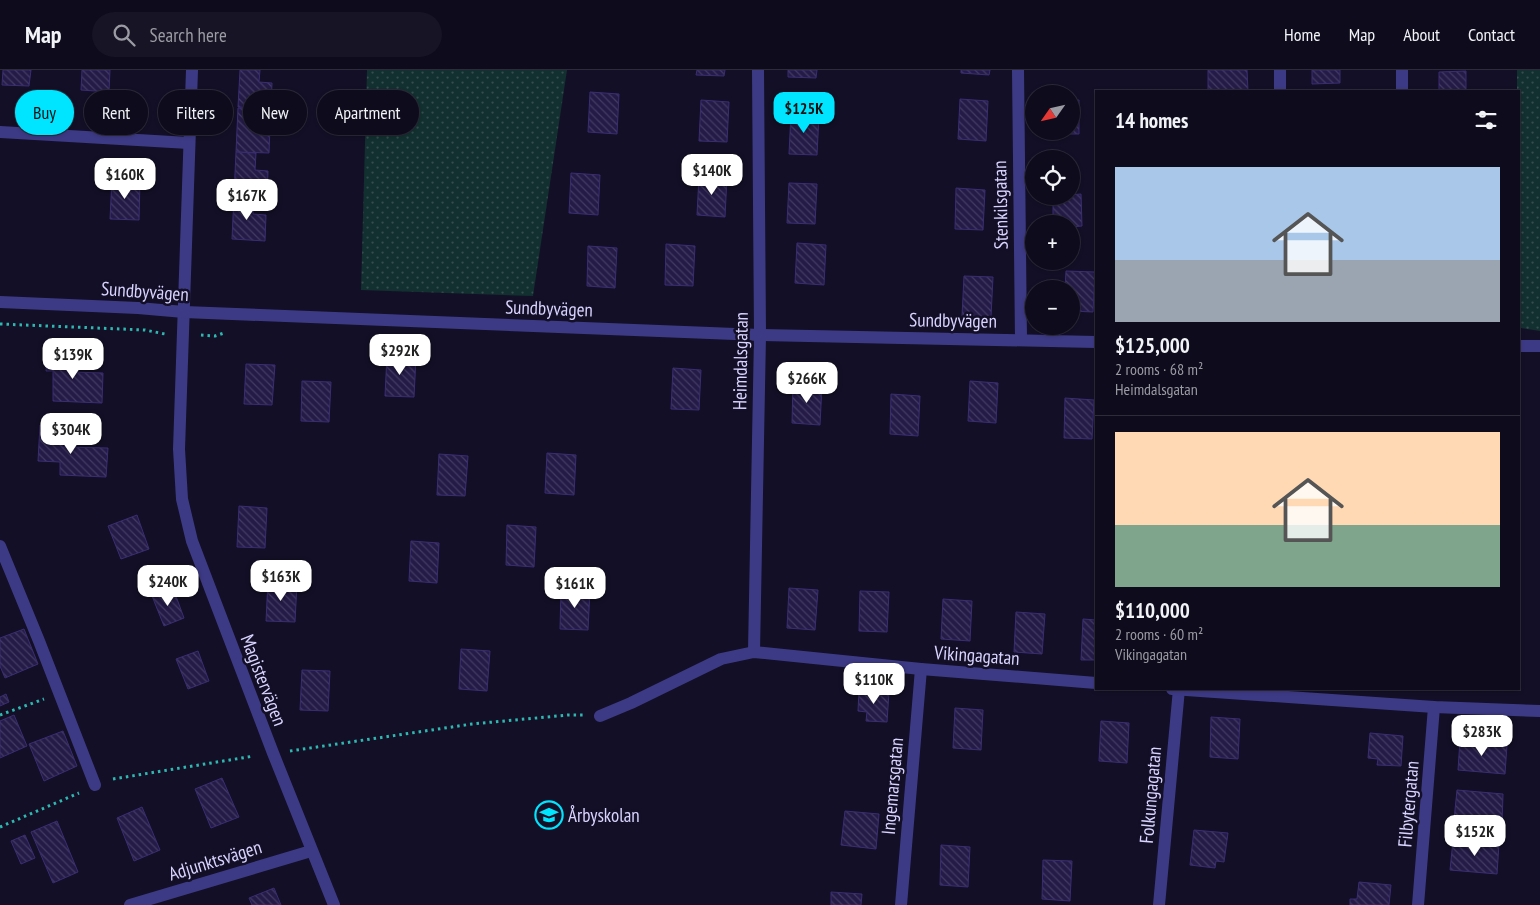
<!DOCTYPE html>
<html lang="en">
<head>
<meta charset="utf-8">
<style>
  body { margin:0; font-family:"PT Sans Narrow",sans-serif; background:#171425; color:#f1f3f6; height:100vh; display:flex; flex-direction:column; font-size:19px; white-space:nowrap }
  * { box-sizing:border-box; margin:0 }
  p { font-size:16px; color:#9b9ba3 }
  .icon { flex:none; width:28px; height:28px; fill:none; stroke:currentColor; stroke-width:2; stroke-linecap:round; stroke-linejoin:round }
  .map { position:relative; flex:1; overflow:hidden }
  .drawer { position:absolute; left:1095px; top:20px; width:425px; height:600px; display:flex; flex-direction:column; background:#0e0b1c; border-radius:0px; box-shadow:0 1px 4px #0004,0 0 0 1px #2e2b3b }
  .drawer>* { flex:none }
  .top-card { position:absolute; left:15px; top:20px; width:475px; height:45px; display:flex; gap:10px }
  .needle { width:32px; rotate:236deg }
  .buttons { position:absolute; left:1025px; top:15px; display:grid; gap:10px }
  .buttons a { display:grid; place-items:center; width:55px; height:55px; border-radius:50%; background:#0e0b1c; box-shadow:0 1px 4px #0004,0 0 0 1px #2e2b3b; font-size:25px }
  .price { position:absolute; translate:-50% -42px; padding:0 11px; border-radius:10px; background:#fff; color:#222; font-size:16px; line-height:32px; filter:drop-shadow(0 1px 2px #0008) }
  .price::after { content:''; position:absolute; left:50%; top:30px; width:15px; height:11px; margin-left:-8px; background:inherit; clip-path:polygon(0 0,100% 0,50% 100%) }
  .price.on { background:#00e5ff; color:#111 }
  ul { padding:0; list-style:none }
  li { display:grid; align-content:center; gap:10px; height:265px; padding:0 20px }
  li+li { border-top:1px solid #2e2b3b }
  li span { display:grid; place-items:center; height:155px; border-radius:0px; color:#555 }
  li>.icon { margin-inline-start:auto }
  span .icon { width:90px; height:90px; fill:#fffc; stroke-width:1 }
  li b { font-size:21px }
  h2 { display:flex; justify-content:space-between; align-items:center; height:60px; padding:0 20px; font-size:21px }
  .pill { padding:0 18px; border-radius:22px; background:#0e0b1c; box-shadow:0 1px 4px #0004,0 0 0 1px #2e2b3b; font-size:18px; line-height:45px }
  .pill.on { background:#00e5ff; color:#111 }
  header { display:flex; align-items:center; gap:30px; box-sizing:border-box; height:70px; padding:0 25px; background:#0e0b1c; border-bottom:1px solid #2e2b3b }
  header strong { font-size:24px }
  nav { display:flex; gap:28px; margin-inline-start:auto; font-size:18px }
  .search { width:350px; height:45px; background:#171425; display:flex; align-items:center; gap:12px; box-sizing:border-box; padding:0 18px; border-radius:28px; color:#9b9ba3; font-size:19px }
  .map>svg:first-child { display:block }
  .grass { fill:url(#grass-dots) }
  .building { fill:url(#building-back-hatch); stroke:#3b2d73 }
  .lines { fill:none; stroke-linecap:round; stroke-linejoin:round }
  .path { stroke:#2fb8b0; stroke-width:3; stroke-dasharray:2.5 4; stroke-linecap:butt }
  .minor { stroke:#3d3a85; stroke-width:12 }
  .labels { text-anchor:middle; stroke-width:5; stroke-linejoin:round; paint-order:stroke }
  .street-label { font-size:19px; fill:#d9d4ff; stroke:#130f26 }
  .poi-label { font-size:19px; fill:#d9d4ff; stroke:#130f26; text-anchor:start }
</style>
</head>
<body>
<header>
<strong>Map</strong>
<div class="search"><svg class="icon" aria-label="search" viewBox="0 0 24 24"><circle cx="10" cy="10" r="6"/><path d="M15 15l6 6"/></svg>Search here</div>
<nav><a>Home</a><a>Map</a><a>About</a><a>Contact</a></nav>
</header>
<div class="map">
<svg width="1540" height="835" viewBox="0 0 1540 835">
  <defs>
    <pattern id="grass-dots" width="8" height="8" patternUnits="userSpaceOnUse" patternTransform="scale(1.25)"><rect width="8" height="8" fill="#12302f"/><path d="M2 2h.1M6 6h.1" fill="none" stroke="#344d4e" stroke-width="1.8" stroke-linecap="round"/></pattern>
    <pattern id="building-back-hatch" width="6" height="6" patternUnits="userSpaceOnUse" patternTransform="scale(1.25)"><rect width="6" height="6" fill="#241b47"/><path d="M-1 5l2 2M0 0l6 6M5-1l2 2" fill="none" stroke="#433b63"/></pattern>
  </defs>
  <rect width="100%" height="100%" fill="#130f26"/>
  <g class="grass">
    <polygon points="367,0 567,0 533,226 361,220"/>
    <polygon points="1517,0 1540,0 1540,261 1521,258 1519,21 1517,21"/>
  </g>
  <g class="building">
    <polygon points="3,0 31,0 29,16 2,15"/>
    <polygon points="82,0 110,0 109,22 81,20"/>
    <polygon points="240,0 260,0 259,12 272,13 271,39 238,37"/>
    <polygon points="697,0 725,0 724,6 696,5"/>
    <polygon points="788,0 817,0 816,8 788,7"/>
    <polygon points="961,0 990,0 989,5 961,3"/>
    <polygon points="1208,0 1247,0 1248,21 1208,21"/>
    <polygon points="1312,0 1340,0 1340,13 1312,14"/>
    <polygon points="1466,1 1466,21 1439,21 1439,2"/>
    <polygon points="590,22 619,24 617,64 588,62"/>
    <polygon points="960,29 988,31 986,71 958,69"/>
    <polygon points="701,30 729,32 727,72 699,71"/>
    <polygon points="1071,30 1079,30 1079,64 1052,64 1052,61 1071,61"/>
    <polygon points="238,38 258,39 257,56 270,57 269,83 236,82"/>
    <polygon points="791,43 819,45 817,85 789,84"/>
    <polygon points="236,82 256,83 255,100 268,101 267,127 234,125"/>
    <polygon points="571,103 600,105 598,145 569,143"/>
    <polygon points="699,106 727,107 725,147 697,145"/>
    <polygon points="112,109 140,111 139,150 110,149"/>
    <polygon points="789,113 817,114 815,154 787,153"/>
    <polygon points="956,118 985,120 983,160 955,159"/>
    <polygon points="1081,124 1082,156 1071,157 1071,154 1053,154 1053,126"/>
    <polygon points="234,125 254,127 253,144 266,145 265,171 232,169"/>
    <polygon points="797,173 826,175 824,215 795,213"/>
    <polygon points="666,174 695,176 693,216 665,215"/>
    <polygon points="588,176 617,178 615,218 587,216"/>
    <polygon points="1066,201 1095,202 1093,242 1071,241 1071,219 1065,219"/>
    <polygon points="964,206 993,207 991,247 962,246"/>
    <polygon points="48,280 73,281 72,302 103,303 102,333 53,331 53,301 46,301"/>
    <polygon points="387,285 416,287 414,327 385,326"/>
    <polygon points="246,294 275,295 272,335 244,334"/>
    <polygon points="673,298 701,300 699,340 671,339"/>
    <polygon points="302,311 331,312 329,352 301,351"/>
    <polygon points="970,311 998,313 996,353 968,351"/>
    <polygon points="793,313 822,315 820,355 792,353"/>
    <polygon points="891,324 920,326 918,366 890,364"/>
    <polygon points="1065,328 1094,330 1092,369 1064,368"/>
    <polygon points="40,355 63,356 62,377 108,378 106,407 60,405 60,392 38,391"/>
    <polygon points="547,383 576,385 574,425 545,423"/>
    <polygon points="439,384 468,386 465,426 437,425"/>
    <polygon points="239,436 267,438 265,478 237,477"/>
    <polygon points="137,445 149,479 121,489 108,456"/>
    <polygon points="507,455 536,457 534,497 506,495"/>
    <polygon points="411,471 439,473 437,513 409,511"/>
    <polygon points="268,511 297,513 295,552 266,551"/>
    <polygon points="173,518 184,548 164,556 152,526"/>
    <polygon points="789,518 818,520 815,560 787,558"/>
    <polygon points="561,519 590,520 588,560 560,559"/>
    <polygon points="860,521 889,522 887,562 859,561"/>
    <polygon points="943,529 972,531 970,571 941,569"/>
    <polygon points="1016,542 1045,544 1042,584 1014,582"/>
    <polygon points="1083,549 1096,550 1096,590 1081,590"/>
    <polygon points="24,559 38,594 5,608 0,596 0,568"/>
    <polygon points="461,579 490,581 487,621 459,619"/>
    <polygon points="198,581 209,611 188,619 176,589"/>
    <polygon points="302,600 330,601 328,641 300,640"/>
    <polygon points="859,620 889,622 887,652 866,651 867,642 858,641"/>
    <polygon points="6,624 9,632 0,636 0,627"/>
    <polygon points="955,638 983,640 981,680 953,678"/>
    <polygon points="14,645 27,676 0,688 0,651"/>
    <polygon points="1211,647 1240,649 1238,689 1210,687"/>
    <polygon points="1101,651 1129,653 1127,693 1099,691"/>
    <polygon points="63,661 77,696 44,711 29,674"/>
    <polygon points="1370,663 1403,666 1401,696 1377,695 1378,689 1368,688"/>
    <polygon points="1460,670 1507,675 1505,704 1458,700"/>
    <polygon points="222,708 239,747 211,758 195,719"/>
    <polygon points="1457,720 1503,724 1502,754 1454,750"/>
    <polygon points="142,737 160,780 134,791 117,748"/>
    <polygon points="845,741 879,744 876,779 841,775"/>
    <polygon points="57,751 78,802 53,813 31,762"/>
    <polygon points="1194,760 1228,763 1224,792 1216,791 1215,798 1190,795"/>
    <polygon points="25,765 35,788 21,794 11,771"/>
    <polygon points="1453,771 1499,774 1497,804 1450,800"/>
    <polygon points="941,775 970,777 968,817 940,815"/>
    <polygon points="1043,790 1072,791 1070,831 1042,829"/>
    <polygon points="1359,812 1391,815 1389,835 1350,835 1350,829 1357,829"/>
    <polygon points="274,818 281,835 252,835 249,828"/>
    <polygon points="831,822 862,824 861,835 831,835"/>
  </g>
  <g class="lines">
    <g class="path">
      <polyline points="0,254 145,260 165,264"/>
      <polyline points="201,265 215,266 224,263"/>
      <polyline points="0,645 44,629"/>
      <polyline points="290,681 472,654 568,645 584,645"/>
      <polyline points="113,709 254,686"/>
      <polyline points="0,757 79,723"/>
    </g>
    <g class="minor">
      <polyline points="192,0 179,379 182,429 192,471 273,683 334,835"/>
      <polyline points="1018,0 1021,270"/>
      <polyline points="1280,0 1280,21"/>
      <polyline points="1402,0 1402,21"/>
      <polyline points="0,62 189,73"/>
      <polyline points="0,232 138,238 184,242 760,265 1096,272"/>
      <polyline points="1519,276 1540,276"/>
      <polyline points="0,476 39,571 95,715"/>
      <polyline points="754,582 760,265 758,0"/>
      <polyline points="1172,619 1434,637 1540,641"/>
      <polyline points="600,646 631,633 721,589 754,582 921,599 1096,613"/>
      <polyline points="130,835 311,781"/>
      <polyline points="901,835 921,599"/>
      <polyline points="1159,835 1179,619"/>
      <polyline points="1418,835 1434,637"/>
    </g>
  </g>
  <defs>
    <g id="school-ring" transform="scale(1.4375)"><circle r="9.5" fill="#130f26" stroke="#00e5ff" stroke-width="1.5"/><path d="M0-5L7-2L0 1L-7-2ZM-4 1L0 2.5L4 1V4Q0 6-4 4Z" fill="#00e5ff"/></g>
  </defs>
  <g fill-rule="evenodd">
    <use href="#school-ring" x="549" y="745"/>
  </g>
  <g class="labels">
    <g class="street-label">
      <text transform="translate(1000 135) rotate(-91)" y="7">Stenkilsgatan</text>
      <text transform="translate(145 221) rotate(4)" y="7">Sundbyvägen</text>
      <text transform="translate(549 238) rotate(2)" y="7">Sundbyvägen</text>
      <text transform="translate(953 250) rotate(1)" y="7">Sundbyvägen</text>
      <text transform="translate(740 291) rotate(-89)" y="7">Heimdalsgatan</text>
      <text transform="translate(977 585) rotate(4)" y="7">Vikingagatan</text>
      <text transform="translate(264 610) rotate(69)" y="7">Magistervägen</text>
      <text transform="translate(892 716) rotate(-85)" y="7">Ingemarsgatan</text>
      <text transform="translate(1150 725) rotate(-85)" y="7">Folkungagatan</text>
      <text transform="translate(1408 734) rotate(-85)" y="7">Filbytergatan</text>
      <text transform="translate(215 790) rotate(-17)" y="7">Adjunktsvägen</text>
    </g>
    <g class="poi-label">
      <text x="568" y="752">Årbyskolan</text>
    </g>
  </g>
</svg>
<div class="buttons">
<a><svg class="needle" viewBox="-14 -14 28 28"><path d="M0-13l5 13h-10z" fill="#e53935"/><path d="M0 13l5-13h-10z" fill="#9b9ba3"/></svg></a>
<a><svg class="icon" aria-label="locate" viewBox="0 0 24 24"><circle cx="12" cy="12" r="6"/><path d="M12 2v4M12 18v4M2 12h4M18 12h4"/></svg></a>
<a>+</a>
<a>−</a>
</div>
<b class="price on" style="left:804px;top:64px">$125K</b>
<b class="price" style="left:712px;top:126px">$140K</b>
<b class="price" style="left:125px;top:130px">$160K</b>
<b class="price" style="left:247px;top:151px">$167K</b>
<b class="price" style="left:400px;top:306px">$292K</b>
<b class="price" style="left:73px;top:310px">$139K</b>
<b class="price" style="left:807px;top:334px">$266K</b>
<b class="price" style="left:71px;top:385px">$304K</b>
<b class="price" style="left:281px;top:532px">$163K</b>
<b class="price" style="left:168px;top:537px">$240K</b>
<b class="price" style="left:575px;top:539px">$161K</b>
<b class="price" style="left:874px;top:635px">$110K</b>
<b class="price" style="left:1482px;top:687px">$283K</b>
<b class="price" style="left:1475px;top:787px">$152K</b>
<div class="top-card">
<a class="pill on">Buy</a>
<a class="pill">Rent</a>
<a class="pill">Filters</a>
<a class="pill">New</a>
<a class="pill">Apartment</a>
</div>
<section class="drawer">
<h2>14 homes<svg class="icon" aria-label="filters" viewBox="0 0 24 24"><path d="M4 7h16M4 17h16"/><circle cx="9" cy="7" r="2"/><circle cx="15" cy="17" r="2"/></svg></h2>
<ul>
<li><span style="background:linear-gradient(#a9c7e8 60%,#9aa5b1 0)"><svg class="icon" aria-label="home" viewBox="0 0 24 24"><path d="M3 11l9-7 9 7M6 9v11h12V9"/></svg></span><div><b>$125,000</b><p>2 rooms · 68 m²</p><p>Heimdalsgatan</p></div></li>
<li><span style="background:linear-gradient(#ffd9b3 60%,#7fa58c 0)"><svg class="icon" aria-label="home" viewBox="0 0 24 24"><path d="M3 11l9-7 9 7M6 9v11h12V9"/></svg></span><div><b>$110,000</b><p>2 rooms · 60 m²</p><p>Vikingagatan</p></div></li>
</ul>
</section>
</div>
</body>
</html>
